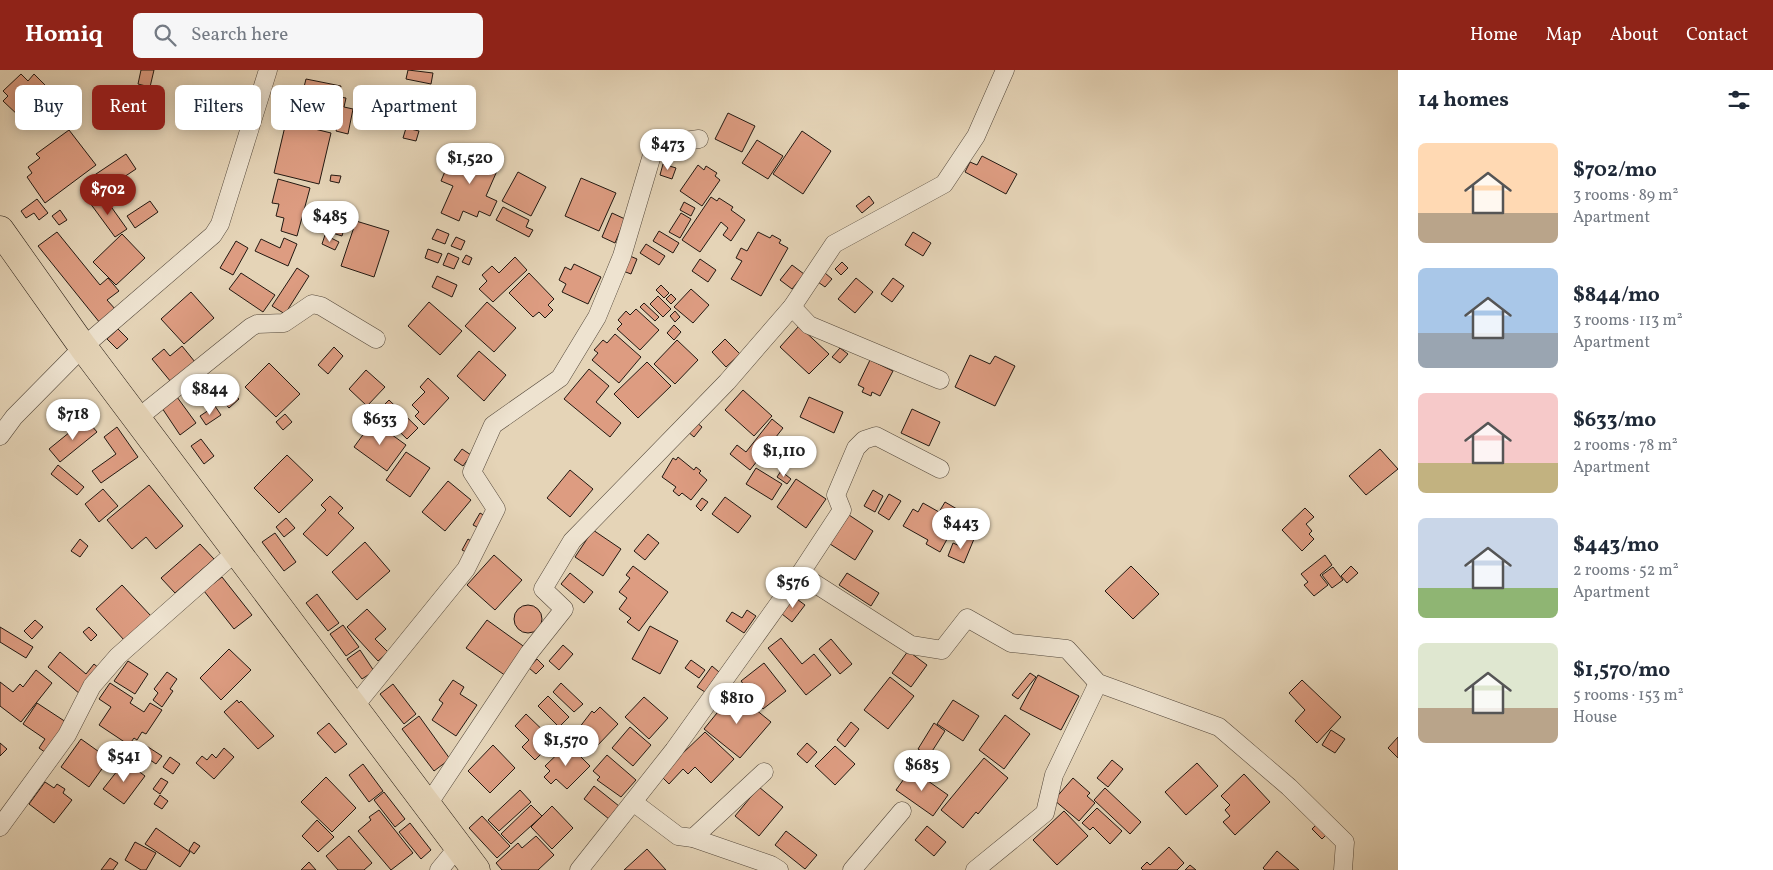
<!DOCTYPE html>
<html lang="en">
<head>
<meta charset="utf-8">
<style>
  body { margin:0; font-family:Vollkorn,serif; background:#f6f6f7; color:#1f2937; height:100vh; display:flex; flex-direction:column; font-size:19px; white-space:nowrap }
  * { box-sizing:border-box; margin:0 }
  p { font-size:16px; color:#747a83 }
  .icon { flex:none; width:28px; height:28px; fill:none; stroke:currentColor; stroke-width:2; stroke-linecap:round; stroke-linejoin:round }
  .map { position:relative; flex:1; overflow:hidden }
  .drawer { display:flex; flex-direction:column; background:#fff; width:375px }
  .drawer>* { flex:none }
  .hud { position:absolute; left:15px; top:15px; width:475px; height:45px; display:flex; gap:10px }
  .price { position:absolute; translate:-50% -42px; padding:0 11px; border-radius:18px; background:#fff; color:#222; font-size:16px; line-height:32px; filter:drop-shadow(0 1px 2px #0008) }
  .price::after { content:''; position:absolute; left:50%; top:30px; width:15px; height:11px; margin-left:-8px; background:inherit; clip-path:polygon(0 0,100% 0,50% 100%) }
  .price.selected { background:#8f2418; color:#fff }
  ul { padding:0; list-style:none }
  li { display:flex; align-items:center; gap:15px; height:125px; padding:0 20px }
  li span { display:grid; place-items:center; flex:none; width:140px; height:100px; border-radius:8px; color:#555 }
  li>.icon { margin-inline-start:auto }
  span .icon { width:60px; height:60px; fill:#fffc; stroke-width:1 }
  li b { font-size:21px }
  h2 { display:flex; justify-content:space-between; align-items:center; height:60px; padding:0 20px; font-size:21px }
  .chip { padding:0 18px; border-radius:8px; background:#fff; box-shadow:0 2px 12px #0003; font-size:18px; line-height:45px }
  .chip.selected { background:#8f2418; color:#fff }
  header { display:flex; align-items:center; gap:30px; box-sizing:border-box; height:70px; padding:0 25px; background:#8f2418; color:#fff }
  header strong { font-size:24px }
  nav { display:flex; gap:28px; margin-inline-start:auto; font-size:18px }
  .search { width:350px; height:45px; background:#f6f6f7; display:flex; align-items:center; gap:12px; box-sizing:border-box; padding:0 18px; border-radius:8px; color:#747a83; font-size:19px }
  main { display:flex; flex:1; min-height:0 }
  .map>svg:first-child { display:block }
  .building { fill:#dd9c81; stroke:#221811 }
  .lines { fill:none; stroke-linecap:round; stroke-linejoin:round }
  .minor-casing { stroke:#53473a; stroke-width:19 }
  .trunk-casing { stroke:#221811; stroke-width:29 }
  .minor { stroke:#eee3d0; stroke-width:18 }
  .trunk { stroke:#e5d4b7; stroke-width:28 }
</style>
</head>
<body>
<header>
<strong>Homiq</strong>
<div class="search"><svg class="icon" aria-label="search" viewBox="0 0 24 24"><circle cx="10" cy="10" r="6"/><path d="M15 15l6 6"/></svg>Search here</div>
<nav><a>Home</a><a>Map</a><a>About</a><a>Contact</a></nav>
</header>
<main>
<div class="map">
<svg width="1398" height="800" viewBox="0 0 1398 800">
  <rect width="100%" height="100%" fill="#e5d4b7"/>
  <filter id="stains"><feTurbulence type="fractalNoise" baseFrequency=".004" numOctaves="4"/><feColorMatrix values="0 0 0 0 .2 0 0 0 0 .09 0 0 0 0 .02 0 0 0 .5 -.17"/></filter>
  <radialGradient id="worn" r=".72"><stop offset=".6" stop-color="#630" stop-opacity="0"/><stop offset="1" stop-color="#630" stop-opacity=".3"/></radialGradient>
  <g class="building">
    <polygon points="141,0 154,0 150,17 138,14"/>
    <polygon points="408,0 433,3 431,14 406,9"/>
    <polygon points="21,4 28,11 34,4 50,20 25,46 23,44 20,47 3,31 8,26 3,21"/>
    <polygon points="306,9 341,16 339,27 346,28 344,37 353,39 348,64 336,61 338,55 297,46 300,35 292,34 296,19 303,21"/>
    <polygon points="136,21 147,23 146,30 135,29"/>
    <polygon points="728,43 755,56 742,82 715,69"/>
    <polygon points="286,52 331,63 319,114 274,103"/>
    <polygon points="406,58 419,61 416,71 403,68"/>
    <polygon points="69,60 96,95 45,133 27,107 32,103 28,97 40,88 36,84"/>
    <polygon points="802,61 831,81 803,124 773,104"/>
    <polygon points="757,70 783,86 768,109 742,93"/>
    <polygon points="461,77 500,94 486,126 497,131 490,146 479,141 477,147 463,141 459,151 441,143 453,116 441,111 448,94 453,96"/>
    <polygon points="126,84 136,99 97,125 87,110"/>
    <polygon points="982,86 1017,104 1006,124 965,102 970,92 977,95"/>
    <polygon points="663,94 676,98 672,109 660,105"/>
    <polygon points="698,95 704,100 706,96 717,103 715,106 720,110 702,136 680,121"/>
    <polygon points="518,102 546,117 531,146 502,131"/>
    <polygon points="331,105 341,106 339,113 330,111"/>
    <polygon points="581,108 616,123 599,161 565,146"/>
    <polygon points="278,109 310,118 297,166 281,161 284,148 276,146 279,134 272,133"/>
    <polygon points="102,124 127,159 115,167 90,133"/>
    <polygon points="869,126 874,133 862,143 856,136"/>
    <polygon points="711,127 717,131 719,128 733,137 731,140 745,150 731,171 723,165 728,158 721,152 700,182 682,170"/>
    <polygon points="37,129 48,143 39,150 34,143 26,148 21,141"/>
    <polygon points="150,131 158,142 135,158 127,146"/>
    <polygon points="684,132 695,138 691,146 680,140"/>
    <polygon points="338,134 350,137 342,166 329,162"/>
    <polygon points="503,137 529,150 526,157 533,160 529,167 496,150"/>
    <polygon points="60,140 67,150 59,155 52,146"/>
    <polygon points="612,143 625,149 615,173 602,167"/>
    <polygon points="681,143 691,149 680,168 669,162"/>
    <polygon points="356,151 389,161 374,207 341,196"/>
    <polygon points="437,159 449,164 445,174 432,169"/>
    <polygon points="659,161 679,173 673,183 653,171"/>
    <polygon points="57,162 100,215 108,208 119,221 107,230 116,240 100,253 38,176"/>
    <polygon points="758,162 770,168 772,165 781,170 779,173 788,178 761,226 731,209 742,191 736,188 741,178 747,181"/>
    <polygon points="913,162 931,173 923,186 905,175"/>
    <polygon points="122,164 145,188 116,215 93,192"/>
    <polygon points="325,165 339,172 335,180 322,174"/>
    <polygon points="456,167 465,171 461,180 451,176"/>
    <polygon points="284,168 297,174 288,196 255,181 261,169 280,178"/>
    <polygon points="236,171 248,178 233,205 220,198"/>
    <polygon points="646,174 665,186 659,195 640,183"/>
    <polygon points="428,179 442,184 438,193 425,188"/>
    <polygon points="448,183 459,188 454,199 443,195"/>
    <polygon points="466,185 472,188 469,195 462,192"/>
    <polygon points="630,186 637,189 631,204 623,201"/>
    <polygon points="515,187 527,200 493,232 479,219 487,211 482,205 492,196 499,203"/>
    <polygon points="700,189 716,200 708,212 692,201"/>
    <polygon points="842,192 848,198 841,205 835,199"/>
    <polygon points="574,194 601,207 588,234 562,222 566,214 559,210 565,197 571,200"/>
    <polygon points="792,195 804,204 792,219 780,210"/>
    <polygon points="297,198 309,206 285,244 272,236"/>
    <polygon points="241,203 275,225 263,242 229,219"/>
    <polygon points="529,203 554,229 548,235 553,240 545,248 539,242 533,247 509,223"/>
    <polygon points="825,203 832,209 825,217 818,212"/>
    <polygon points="437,206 457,215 452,227 432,217"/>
    <polygon points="856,208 873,222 855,243 838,229"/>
    <polygon points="893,208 904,216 892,232 881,224"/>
    <polygon points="661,215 669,223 664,228 656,220"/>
    <polygon points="691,219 709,235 693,253 674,237"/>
    <polygon points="191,222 214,248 184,274 161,249"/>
    <polygon points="671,224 676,229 671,234 666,229"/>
    <polygon points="658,226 671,239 663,247 650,234"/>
    <polygon points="429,232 462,261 440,285 408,256"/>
    <polygon points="487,232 516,258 494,282 465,256"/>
    <polygon points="644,233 659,247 655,251 640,237"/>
    <polygon points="636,239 659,260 640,280 617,259 622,254 618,250 626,241 630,245"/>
    <polygon points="675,241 680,247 675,252 670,246"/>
    <polygon points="674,255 681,262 674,270 667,263"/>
    <polygon points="799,256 829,284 809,304 780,277"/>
    <polygon points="118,259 128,269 117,279 107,269"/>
    <polygon points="615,264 641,287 619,313 592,290 598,283 594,280 603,270 607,273"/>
    <polygon points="725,269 740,284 726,297 712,282"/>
    <polygon points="677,270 698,290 675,314 654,294"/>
    <polygon points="182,276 195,292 171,312 152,289 164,279 170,286"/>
    <polygon points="334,277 343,286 328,304 318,295"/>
    <polygon points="840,278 848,284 840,293 832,287"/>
    <polygon points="479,281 506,305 484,331 457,306"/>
    <polygon points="970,285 990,294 995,286 1015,296 995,336 955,317"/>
    <polygon points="870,290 893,301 880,326 872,322 871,326 862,322 864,318 858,315"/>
    <polygon points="647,292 671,316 638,348 614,324"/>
    <polygon points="269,293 300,324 276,347 245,317"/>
    <polygon points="589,299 609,316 596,332 621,353 610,367 564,329"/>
    <polygon points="366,300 385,317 367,336 349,319"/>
    <polygon points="428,308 449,328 424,355 415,346 419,342 412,335 425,322 420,317"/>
    <polygon points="743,320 772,346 754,366 725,340"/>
    <polygon points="232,322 239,329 229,338 222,330"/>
    <polygon points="177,327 196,353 180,365 162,338"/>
    <polygon points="809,327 843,342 834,363 800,347"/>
    <polygon points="389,330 418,358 407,369 378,341"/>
    <polygon points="215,336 221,345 206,355 200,346"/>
    <polygon points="912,339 940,352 929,376 901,363"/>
    <polygon points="285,344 292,352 283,360 276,352"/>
    <polygon points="86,349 97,362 60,392 49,379"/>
    <polygon points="772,349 783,358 750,400 730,384 737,375 746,382"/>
    <polygon points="373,351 406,375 387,401 354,377"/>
    <polygon points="696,352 702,357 694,367 687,361"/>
    <polygon points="117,357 138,387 101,413 92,401 116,384 104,367"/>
    <polygon points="201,369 214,386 204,394 191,376"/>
    <polygon points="462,379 471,385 463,396 454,390"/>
    <polygon points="1380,379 1398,399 1366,425 1349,406"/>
    <polygon points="406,382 430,398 410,427 386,410"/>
    <polygon points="766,382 774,387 768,397 760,392"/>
    <polygon points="287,385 313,410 279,443 254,418"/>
    <polygon points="678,387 694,400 696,397 701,401 699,403 707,410 691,430 682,423 679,426 673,421 676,417 662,407 673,388 676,390"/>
    <polygon points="58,395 84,417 77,425 51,404"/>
    <polygon points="756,398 782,414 772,430 746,414"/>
    <polygon points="570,400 593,419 570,447 547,428"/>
    <polygon points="781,401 791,409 787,414 777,407"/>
    <polygon points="796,409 826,429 806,458 777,437"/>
    <polygon points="448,411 471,430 445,461 422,442"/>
    <polygon points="149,415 183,456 156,479 146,467 132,479 107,450"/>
    <polygon points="103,419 118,436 99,452 85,434"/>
    <polygon points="873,420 883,426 875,442 864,436"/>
    <polygon points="889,424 901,431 889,450 878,443"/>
    <polygon points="330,426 343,438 338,443 354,458 327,486 303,464 326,440 321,435"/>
    <polygon points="725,427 751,446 738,463 712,444"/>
    <polygon points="702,428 708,432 701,441 696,436"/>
    <polygon points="945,432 962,442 940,482 926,474 928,470 903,456 913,439 918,442 923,433 939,442"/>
    <polygon points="1305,438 1314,447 1306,454 1312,461 1309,464 1314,469 1302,481 1282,460"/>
    <polygon points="480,443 487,447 481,459 473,455"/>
    <polygon points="849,445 873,461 855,490 830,474"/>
    <polygon points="286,448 295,458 284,467 276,457"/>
    <polygon points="593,460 621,479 603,506 575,487"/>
    <polygon points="275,463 296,492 284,501 262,472"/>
    <polygon points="648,464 659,473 645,490 634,481"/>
    <polygon points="965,465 974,469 964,493 948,486 953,473 960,476"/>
    <polygon points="80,469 88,476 80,487 71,481"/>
    <polygon points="468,469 474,473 468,483 462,480"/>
    <polygon points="365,472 390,501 357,530 332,502"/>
    <polygon points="200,474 214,489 175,523 161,508"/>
    <polygon points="494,485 522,510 495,540 467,515"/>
    <polygon points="1325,485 1332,495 1320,505 1328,515 1314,526 1304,515 1308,512 1301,504"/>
    <polygon points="633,496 668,522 639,561 627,552 631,548 619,539 627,528 619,522 630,508 626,505"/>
    <polygon points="1131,496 1159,524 1133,549 1105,521"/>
    <polygon points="1351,496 1358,503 1347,513 1341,506"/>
    <polygon points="1333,497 1343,510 1332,518 1322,505"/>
    <polygon points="570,503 593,522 584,533 561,514"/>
    <polygon points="847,503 879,523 871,536 839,515"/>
    <polygon points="222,507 252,545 234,559 204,521"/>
    <polygon points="122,515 151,546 124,570 96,539"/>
    <polygon points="317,524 339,553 328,561 306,533"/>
    <polygon points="794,527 805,535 792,552 782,544"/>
    <circle cx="528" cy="549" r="14"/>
    <polygon points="367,539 386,559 375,569 388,582 378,591 347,557"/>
    <polygon points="747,540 756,546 744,563 726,551 732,542 742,548"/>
    <polygon points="35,550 43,557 32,569 24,561"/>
    <polygon points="487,550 526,578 506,606 466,578"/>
    <polygon points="343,555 359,577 346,586 330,564"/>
    <polygon points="650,556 678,571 660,604 632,589"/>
    <polygon points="0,557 33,577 26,588 0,572"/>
    <polygon points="89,557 97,565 91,571 83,562"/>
    <polygon points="781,568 802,594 814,584 831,605 806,625 768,578"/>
    <polygon points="831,569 852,594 840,604 819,579"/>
    <polygon points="563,575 573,584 559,600 549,591"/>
    <polygon points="229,579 251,600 221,630 200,608"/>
    <polygon points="360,580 374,601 362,609 347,589"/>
    <polygon points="908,581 927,595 911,617 892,603"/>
    <polygon points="60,582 86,604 94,594 101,600 80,624 48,597"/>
    <polygon points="537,589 544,596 536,604 529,598"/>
    <polygon points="691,590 705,600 699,608 685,598"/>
    <polygon points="128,591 148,604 135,624 114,611"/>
    <polygon points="764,593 786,621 763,639 741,611"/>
    <polygon points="712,596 719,602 705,622 697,617"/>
    <polygon points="36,600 52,613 21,652 0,636 0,612 13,622 20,614 23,617"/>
    <polygon points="167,602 177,609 170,619 173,621 162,637 153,630 158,623 154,619"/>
    <polygon points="1030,603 1036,607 1018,629 1012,625"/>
    <polygon points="1038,605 1079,626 1061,660 1020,639"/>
    <polygon points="890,607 914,626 888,659 864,640"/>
    <polygon points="453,610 464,617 460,624 477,635 456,666 432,650 443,633 439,630"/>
    <polygon points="1302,610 1341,647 1317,673 1295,651 1305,640 1289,623"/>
    <polygon points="110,613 133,628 130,633 144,642 150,633 162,640 146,664 142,662 137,670 134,668 129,675 99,655 111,637 99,629"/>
    <polygon points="561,613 583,634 574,642 553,622"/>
    <polygon points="393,614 416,644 404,654 380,624"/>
    <polygon points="734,622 771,652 740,688 704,659"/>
    <polygon points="548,626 569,647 559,657 538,636"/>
    <polygon points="644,627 668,648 649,669 625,647"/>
    <polygon points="237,630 239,633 241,631 274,666 258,679 224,642"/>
    <polygon points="953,630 979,646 963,671 937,654"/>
    <polygon points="37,633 69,654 49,685 39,678 45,669 23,654"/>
    <polygon points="600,637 618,654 597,676 579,658 592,641 594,643"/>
    <polygon points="526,644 554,671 535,690 522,677 529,670 515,656"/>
    <polygon points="1005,645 1030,664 1004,699 979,680"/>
    <polygon points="419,646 450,689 434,701 402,659"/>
    <polygon points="851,652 859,659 845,677 837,670"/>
    <polygon points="329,653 347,674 335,683 317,663"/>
    <polygon points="934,653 945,661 929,686 918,679"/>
    <polygon points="630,657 651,675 633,696 612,678"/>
    <polygon points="1331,660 1345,669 1335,683 1322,675"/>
    <polygon points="705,662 734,689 711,713 695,697 688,704 683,699 669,714 660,705"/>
    <polygon points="1398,667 1398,688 1388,678"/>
    <polygon points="81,669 109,689 89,717 61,697"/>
    <polygon points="0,673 7,679 0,686"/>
    <polygon points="807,673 817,682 807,693 797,684"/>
    <polygon points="568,674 590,696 567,719 556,709 551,714 544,707 550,701 545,696"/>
    <polygon points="145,675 162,686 156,694 140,683"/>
    <polygon points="493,675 515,698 490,723 468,701"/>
    <polygon points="835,676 855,694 835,715 815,696"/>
    <polygon points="224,678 234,687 214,709 196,693 202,686 207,690 212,684 216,688"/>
    <polygon points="916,682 924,687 917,699 909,695"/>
    <polygon points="607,685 636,710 621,727 597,710 600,707 593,701"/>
    <polygon points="170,687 180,694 173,704 163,697"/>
    <polygon points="984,688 1008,708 978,744 976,742 963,758 941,740"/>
    <polygon points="1112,690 1123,699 1108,717 1097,708"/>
    <polygon points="125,691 145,706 124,734 103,719"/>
    <polygon points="1197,693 1218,716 1186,745 1165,722"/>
    <polygon points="363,694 383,721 369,732 349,705"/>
    <polygon points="911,699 948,725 933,746 896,720"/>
    <polygon points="1244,704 1270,732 1235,765 1223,752 1230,746 1225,740 1230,735 1221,726"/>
    <polygon points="326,707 356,738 332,762 301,732"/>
    <polygon points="161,708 168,712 160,724 153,719"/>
    <polygon points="1073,708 1090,723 1087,726 1095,733 1079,751 1054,730"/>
    <polygon points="45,712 54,718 57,714 65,719 63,723 72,730 54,753 29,734"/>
    <polygon points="594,716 619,736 609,749 584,729"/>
    <polygon points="759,717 783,737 759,766 735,746"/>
    <polygon points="1105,718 1141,752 1130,764 1094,730"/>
    <polygon points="520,720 531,732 499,761 488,750"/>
    <polygon points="384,722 405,749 395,757 374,730"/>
    <polygon points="160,725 168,731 162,739 154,734"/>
    <polygon points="531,735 542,746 511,774 501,764"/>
    <polygon points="552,736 573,758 552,779 531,757"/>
    <polygon points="1097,738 1122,761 1110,774 1093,757 1090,760 1082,753"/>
    <polygon points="379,740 413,783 391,800 358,761 371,750 369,747"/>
    <polygon points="1064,741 1088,766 1057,795 1033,770"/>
    <polygon points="482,746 510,776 497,788 469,758"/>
    <polygon points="317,750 334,767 318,782 302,766"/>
    <polygon points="410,753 431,780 421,789 399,762"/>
    <polygon points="1316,755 1326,765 1322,769 1312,759"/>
    <polygon points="927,756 946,772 934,786 915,770"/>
    <polygon points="156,758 190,782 180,797 145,774"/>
    <polygon points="786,761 817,785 805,799 775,775"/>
    <polygon points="349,766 372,793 364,800 338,800 326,786"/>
    <polygon points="536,766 554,785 538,800 502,800 496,793 518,773 522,778"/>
    <polygon points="135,772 156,783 146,800 141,800 125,790"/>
    <polygon points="194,772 200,776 194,784 189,780"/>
    <polygon points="1169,777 1184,793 1177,800 1143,800 1141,798 1147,792 1150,795"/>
    <polygon points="647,779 666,800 624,800"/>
    <polygon points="1277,781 1299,800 1265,800 1263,798"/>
    <polygon points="110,788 118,793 113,800 101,800"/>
    <polygon points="309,792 316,800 301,800"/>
    <polygon points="1190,795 1196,800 1185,800"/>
  </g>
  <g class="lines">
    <g class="minor-casing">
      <g id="minor">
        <polyline points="792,237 809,255 940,310"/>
        <polyline points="138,348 251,257 257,254 284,253 312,234 321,236 376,269"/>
        <polyline points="0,366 14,347 83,277 213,165 220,154 268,0"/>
        <polyline points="800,504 911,575 942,580 967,548 1011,573 1067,579 1098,613 1219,657 1289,717 1345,772 1343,800"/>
        <polyline points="354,637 466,499 496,439 472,402 493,355 560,308 597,247 622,186 655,75 699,69"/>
        <polyline points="633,732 678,766 693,768 771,795 779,800"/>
        <polyline points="427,736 529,583 564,539 543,519 572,471 727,312 792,237 834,174 944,114 976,66 1005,0"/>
        <polyline points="0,757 67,665 92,616 118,586 238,480"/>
        <polyline points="693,768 764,702"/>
        <polyline points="439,800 458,777"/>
        <polyline points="579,800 674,680 800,504 842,440 836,425 856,378 864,370 876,366 940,399"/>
        <polyline points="852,800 902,741"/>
        <polyline points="975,800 1045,743 1054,705 1098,613"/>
      </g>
    </g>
    <g class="trunk-casing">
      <polyline id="trunk" points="0,160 83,277 476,800"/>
    </g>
    <use href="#minor" class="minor"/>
    <use href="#trunk" class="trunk"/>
  </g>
  <rect width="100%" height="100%" filter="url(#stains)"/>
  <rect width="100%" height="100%" fill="url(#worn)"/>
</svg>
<b class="price" style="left:668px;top:101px">$473</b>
<b class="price" style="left:470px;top:115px">$1,520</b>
<b class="price selected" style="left:108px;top:146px">$702</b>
<b class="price" style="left:330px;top:173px">$485</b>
<b class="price" style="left:210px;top:346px">$844</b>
<b class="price" style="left:73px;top:371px">$718</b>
<b class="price" style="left:380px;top:376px">$633</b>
<b class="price" style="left:784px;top:408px">$1,110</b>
<b class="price" style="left:961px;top:480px">$443</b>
<b class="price" style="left:793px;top:539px">$576</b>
<b class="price" style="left:737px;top:655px">$810</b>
<b class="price" style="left:566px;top:697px">$1,570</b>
<b class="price" style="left:124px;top:713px">$541</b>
<b class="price" style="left:922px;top:722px">$685</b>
<div class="hud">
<a class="chip">Buy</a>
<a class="chip selected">Rent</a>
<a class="chip">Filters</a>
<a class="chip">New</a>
<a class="chip">Apartment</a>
</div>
</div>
<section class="drawer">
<h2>14 homes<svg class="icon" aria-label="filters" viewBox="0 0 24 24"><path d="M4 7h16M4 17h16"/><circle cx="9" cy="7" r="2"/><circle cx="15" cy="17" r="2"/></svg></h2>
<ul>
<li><span style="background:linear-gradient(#ffd9b3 70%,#b9a48a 0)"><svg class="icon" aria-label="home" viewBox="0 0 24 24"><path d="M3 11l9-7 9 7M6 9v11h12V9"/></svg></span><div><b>$702/mo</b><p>3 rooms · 89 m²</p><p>Apartment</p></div></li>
<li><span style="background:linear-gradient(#a9c7e8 65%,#9aa5b1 0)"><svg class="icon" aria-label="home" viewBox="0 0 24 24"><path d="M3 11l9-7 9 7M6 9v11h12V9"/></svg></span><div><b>$844/mo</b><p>3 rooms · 113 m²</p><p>Apartment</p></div></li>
<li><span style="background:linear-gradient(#f6c9c9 70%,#c2b280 0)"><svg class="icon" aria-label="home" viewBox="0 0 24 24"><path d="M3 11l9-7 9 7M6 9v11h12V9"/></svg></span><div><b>$633/mo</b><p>2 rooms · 78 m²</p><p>Apartment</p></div></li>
<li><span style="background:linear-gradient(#c9d6e8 70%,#8fb573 0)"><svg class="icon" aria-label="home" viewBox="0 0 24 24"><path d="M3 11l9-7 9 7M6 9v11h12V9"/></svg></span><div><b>$443/mo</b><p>2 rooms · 52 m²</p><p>Apartment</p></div></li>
<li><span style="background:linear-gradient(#dfe7d0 65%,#b9a48a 0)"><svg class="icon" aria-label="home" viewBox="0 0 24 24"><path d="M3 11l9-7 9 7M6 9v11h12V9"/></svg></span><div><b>$1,570/mo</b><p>5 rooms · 153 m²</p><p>House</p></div></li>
</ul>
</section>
</main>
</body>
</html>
